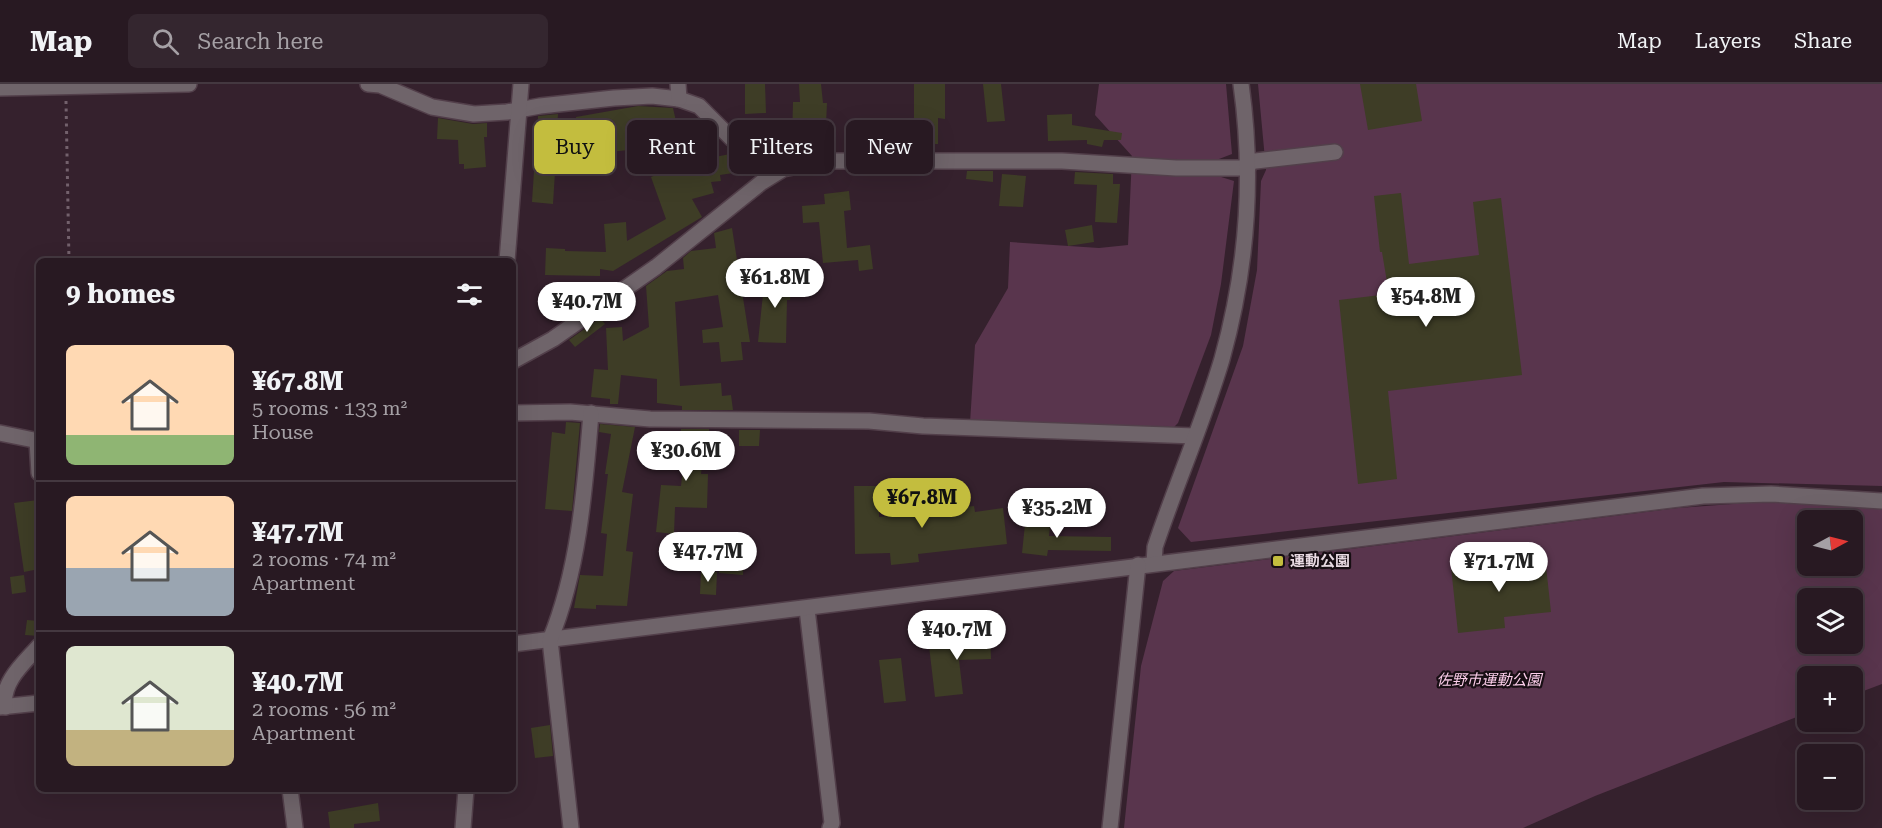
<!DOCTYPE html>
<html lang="en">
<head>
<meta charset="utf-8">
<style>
  body { margin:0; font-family:"Roboto Serif","Noto Sans JP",serif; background:#34262f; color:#f1f3f6; height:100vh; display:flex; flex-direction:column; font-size:22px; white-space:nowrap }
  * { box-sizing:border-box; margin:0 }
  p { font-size:20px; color:#a5a0a5 }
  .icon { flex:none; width:33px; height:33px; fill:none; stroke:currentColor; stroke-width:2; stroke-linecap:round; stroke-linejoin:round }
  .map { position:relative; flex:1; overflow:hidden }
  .side { position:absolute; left:36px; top:174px; width:480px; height:534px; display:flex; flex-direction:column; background:#281922; border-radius:9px; box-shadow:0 6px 24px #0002,0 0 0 2px #443840 }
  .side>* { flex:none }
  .hud { position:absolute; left:534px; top:36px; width:570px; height:54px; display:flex; gap:12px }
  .needle { width:39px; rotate:83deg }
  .fabs { position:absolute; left:1797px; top:426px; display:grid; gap:12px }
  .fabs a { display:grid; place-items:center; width:66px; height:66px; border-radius:9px; background:#281922; box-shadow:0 6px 24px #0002,0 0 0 2px #443840; font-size:30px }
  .price { position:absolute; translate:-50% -51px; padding:0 14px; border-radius:21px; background:#fff; color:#222; font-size:20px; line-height:39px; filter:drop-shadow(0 2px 3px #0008) }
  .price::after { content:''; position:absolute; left:50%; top:36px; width:18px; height:14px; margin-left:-9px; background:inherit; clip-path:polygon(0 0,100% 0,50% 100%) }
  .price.current { background:#c3bd3e; color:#111 }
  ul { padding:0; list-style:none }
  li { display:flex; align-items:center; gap:18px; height:150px; padding:0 30px }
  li+li { border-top:2px solid #443840 }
  li span { display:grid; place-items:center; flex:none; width:168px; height:120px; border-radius:9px; color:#555 }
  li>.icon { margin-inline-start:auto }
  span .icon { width:72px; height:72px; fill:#fffc; stroke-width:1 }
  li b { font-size:26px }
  h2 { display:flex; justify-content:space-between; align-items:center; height:72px; padding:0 30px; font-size:26px }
  .chip { padding:0 21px; border-radius:9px; background:#281922; box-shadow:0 6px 24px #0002,0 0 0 2px #443840; font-size:21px; line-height:54px }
  .chip.current { background:#c3bd3e; color:#111 }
  header { display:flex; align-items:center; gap:36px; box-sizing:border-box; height:84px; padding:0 30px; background:#281922; border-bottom:2px solid #443840 }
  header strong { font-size:28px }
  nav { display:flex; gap:33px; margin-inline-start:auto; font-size:21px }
  .search { width:420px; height:54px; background:#34262f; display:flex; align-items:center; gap:15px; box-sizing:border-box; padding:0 21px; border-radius:9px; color:#a5a0a5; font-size:22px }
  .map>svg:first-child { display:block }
  .green { fill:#59354d; fill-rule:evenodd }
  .building { fill:#3e3d26 }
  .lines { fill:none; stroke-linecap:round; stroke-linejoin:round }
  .minor-casing { stroke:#523f4a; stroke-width:18 }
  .path { stroke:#73616c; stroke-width:3; stroke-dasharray:3 4.5; stroke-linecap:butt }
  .minor { stroke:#6f646a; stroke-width:15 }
  .poi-dot { fill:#c3bd3e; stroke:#170e13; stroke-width:2 }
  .labels { text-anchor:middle; stroke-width:4.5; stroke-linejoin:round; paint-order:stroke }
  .poi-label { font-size:15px; font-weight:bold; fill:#e8dae2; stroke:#170e13; text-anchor:start }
  .park-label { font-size:15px; font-style:italic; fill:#fcceea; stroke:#170e13 }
</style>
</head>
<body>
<header>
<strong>Map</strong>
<div class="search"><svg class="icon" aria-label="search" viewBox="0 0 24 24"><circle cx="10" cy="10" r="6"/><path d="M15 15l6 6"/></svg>Search here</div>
<nav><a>Map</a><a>Layers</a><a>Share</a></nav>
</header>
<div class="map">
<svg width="1882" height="744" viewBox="0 0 1882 744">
  <rect width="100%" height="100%" fill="#35212d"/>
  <g class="green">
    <polygon points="1099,0 1226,0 1232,70 1219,75 1218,92 1234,97 1221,200 1211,251 1178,339 1171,346 970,339 975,261 1008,204 1010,158 1099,164 1128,161 1132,72 1095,31"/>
    <polygon points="1258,0 1882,0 1882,402 1724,398 1191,458 1178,444 1243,262 1257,186 1261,97 1266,86"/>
    <path d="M1760,418l122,5v177l-29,11 -1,-19h-44l-1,37 -212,83 -72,32h-399l17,-162 22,-85 11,-10 504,-63zM1808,436h44v46h-44zM1808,514h44v46h-44z"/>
  </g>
  <g class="building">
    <polygon points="745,0 765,0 766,29 745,30"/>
    <polygon points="799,0 821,0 823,19 827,19 825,61 792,57 793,18 800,18"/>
    <polygon points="914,0 945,0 945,35 938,34 938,60 907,60 906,46 914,45"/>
    <polygon points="983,0 1001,0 1005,37 987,38"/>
    <polygon points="1360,0 1416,0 1422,37 1368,46"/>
    <polygon points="638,22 673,24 678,46 676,49 663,51 680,80 745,67 758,69 760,85 720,91 721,97 711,98 714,109 692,115 702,133 613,187 600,185 600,192 545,191 546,164 565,165 565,167 606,168 604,140 626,138 627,157 666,135 651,93 663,88 649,64 609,68 612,86 580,91 576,33"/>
    <polygon points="558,30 557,46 538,47 538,32"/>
    <polygon points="1072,30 1072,41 1122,49 1121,56 1104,56 1102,63 1087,60 1087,56 1048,57 1047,31"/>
    <polygon points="438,34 473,40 487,39 487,53 484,53 486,83 464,85 464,80 459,80 458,56 437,55"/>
    <polygon points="534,87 555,88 553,120 532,118"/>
    <polygon points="967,87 993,87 993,98 966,95"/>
    <polygon points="1075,88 1113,90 1113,100 1120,100 1117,139 1095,138 1097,101 1074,100"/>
    <polygon points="1002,90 1026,92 1023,123 999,122"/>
    <polygon points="849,107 851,126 844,127 847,164 870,161 873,185 859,187 858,176 823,179 819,138 803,139 802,122 825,120 824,110"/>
    <polygon points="1401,109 1409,180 1479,171 1473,118 1501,114 1522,291 1388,307 1397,395 1358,400 1339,216 1389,210 1382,168 1380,168 1374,112"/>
    <polygon points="1092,141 1094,158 1068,162 1065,146"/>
    <polygon points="732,144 750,258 741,258 743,276 721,278 719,258 703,259 702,246 723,243 718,211 675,218 680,302 721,299 722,312 731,311 733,326 682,326 682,322 657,319 657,295 621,291 618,320 610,320 610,315 591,313 594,285 608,286 606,244 622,243 623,257 649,243 646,202 667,187 684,185 683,174 691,167 716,164 714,149"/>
    <polygon points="765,191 793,194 790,216 787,216 786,259 758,258"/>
    <polygon points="600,234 605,240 575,263 569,256"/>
    <polygon points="566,338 580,339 572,427 545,425 552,348 565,350"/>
    <polygon points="600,340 635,343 622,408 633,410 626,467 633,468 627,522 596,521 596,525 574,524 580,491 603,492 607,450 601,449 608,390 605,390 611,350 599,348"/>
    <polygon points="681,345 709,345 709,356 705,356 701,390 708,390 707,424 675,423 674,450 656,448 661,401 681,402 686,355 681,355"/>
    <polygon points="739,346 760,346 759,362 739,362"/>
    <polygon points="854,402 879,402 879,433 974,422 975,428 1003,424 1007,460 918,470 919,478 891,481 890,469 855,470"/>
    <polygon points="38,416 39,485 24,488 14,419"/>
    <polygon points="1026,431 1051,434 1049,452 1111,453 1111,467 1048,466 1047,472 1022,469"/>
    <polygon points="721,448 745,450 743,491 719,489"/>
    <polygon points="1545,473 1551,528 1504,533 1505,544 1458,549 1451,483"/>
    <polygon points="701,487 717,488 716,511 700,510"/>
    <polygon points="24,491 26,508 12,510 10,493"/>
    <polygon points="27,536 39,537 39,552 25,551"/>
    <polygon points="990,543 991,575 959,576 963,610 935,613 929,562 971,557 971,544"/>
    <polygon points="901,574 906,617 884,619 879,576"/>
    <polygon points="550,641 553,672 535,674 531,644"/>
    <polygon points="378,719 380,737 354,740 354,744 330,744 328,728"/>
  </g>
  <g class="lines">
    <g class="minor-casing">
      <g id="minor">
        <polyline points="368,0 380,1 432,23 474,30 507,28 540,22 614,14 652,12 679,15 699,22 732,55 773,62 820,76"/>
        <polyline points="678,0 679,15"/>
        <polyline points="0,4 189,0"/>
        <polyline points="1247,78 1335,68"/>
        <polyline points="507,177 521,0"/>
        <polyline points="513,277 553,255 656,183 762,98 783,85 823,77 1062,77 1176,84 1248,84"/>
        <polyline points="513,329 570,328 650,335 869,337 923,342 1195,352"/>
        <polyline points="0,349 39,357"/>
        <polyline points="37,357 39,389"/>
        <path d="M1154,479l1,-16c21,-63 48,-124 67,-188 25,-90 32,-183 19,-275"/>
        <polyline points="807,525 832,739 830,744"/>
        <polyline points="513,560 1703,412 1771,410 1882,417"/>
        <polyline points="0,623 39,619"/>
        <path d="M5,623c-4,-25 19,-44 34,-61"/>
        <polyline points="290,705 295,744"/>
        <polyline points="463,744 466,705"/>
        <path d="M571,744l-21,-188c29,-70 35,-153 41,-227"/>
        <polyline points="1110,744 1138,481"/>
      </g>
    </g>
    <polyline class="path" points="66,17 69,177"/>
    <use href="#minor" class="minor"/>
  </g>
  <rect class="poi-dot" x="1272" y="471" width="12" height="12" rx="3"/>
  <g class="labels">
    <g class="poi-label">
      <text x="1290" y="482">運動公園</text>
    </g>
    <g class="park-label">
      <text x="1489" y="601">佐野市運動公園</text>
    </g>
  </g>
</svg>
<div class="fabs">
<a><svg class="needle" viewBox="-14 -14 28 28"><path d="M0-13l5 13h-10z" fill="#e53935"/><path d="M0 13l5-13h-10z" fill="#a5a0a5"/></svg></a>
<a><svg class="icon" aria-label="layers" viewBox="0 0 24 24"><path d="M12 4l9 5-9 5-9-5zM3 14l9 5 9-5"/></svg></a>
<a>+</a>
<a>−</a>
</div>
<b class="price" style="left:775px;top:225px">¥61.8M</b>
<b class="price" style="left:1426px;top:244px">¥54.8M</b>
<b class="price" style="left:587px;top:249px">¥40.7M</b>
<b class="price" style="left:686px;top:398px">¥30.6M</b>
<b class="price current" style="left:922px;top:445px">¥67.8M</b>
<b class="price" style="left:1057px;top:455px">¥35.2M</b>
<b class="price" style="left:708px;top:499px">¥47.7M</b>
<b class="price" style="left:1499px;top:509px">¥71.7M</b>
<b class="price" style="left:957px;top:577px">¥40.7M</b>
<div class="hud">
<a class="chip current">Buy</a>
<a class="chip">Rent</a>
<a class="chip">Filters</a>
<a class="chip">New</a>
</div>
<section class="side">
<h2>9 homes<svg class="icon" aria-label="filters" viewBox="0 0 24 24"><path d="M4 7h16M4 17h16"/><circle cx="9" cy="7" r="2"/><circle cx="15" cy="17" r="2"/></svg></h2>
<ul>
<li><span style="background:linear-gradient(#ffd9b3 75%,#8fb573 0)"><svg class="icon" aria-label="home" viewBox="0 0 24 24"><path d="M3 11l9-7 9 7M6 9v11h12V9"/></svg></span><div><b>¥67.8M</b><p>5 rooms · 133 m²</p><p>House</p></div></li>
<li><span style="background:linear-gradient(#ffd9b3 60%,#9aa5b1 0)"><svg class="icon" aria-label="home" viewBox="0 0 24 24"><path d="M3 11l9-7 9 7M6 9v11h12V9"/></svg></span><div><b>¥47.7M</b><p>2 rooms · 74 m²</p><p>Apartment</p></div></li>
<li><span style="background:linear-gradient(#dfe7d0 70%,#c2b280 0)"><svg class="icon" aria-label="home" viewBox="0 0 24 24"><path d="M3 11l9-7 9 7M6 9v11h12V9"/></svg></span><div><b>¥40.7M</b><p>2 rooms · 56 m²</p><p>Apartment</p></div></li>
</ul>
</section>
</div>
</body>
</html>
